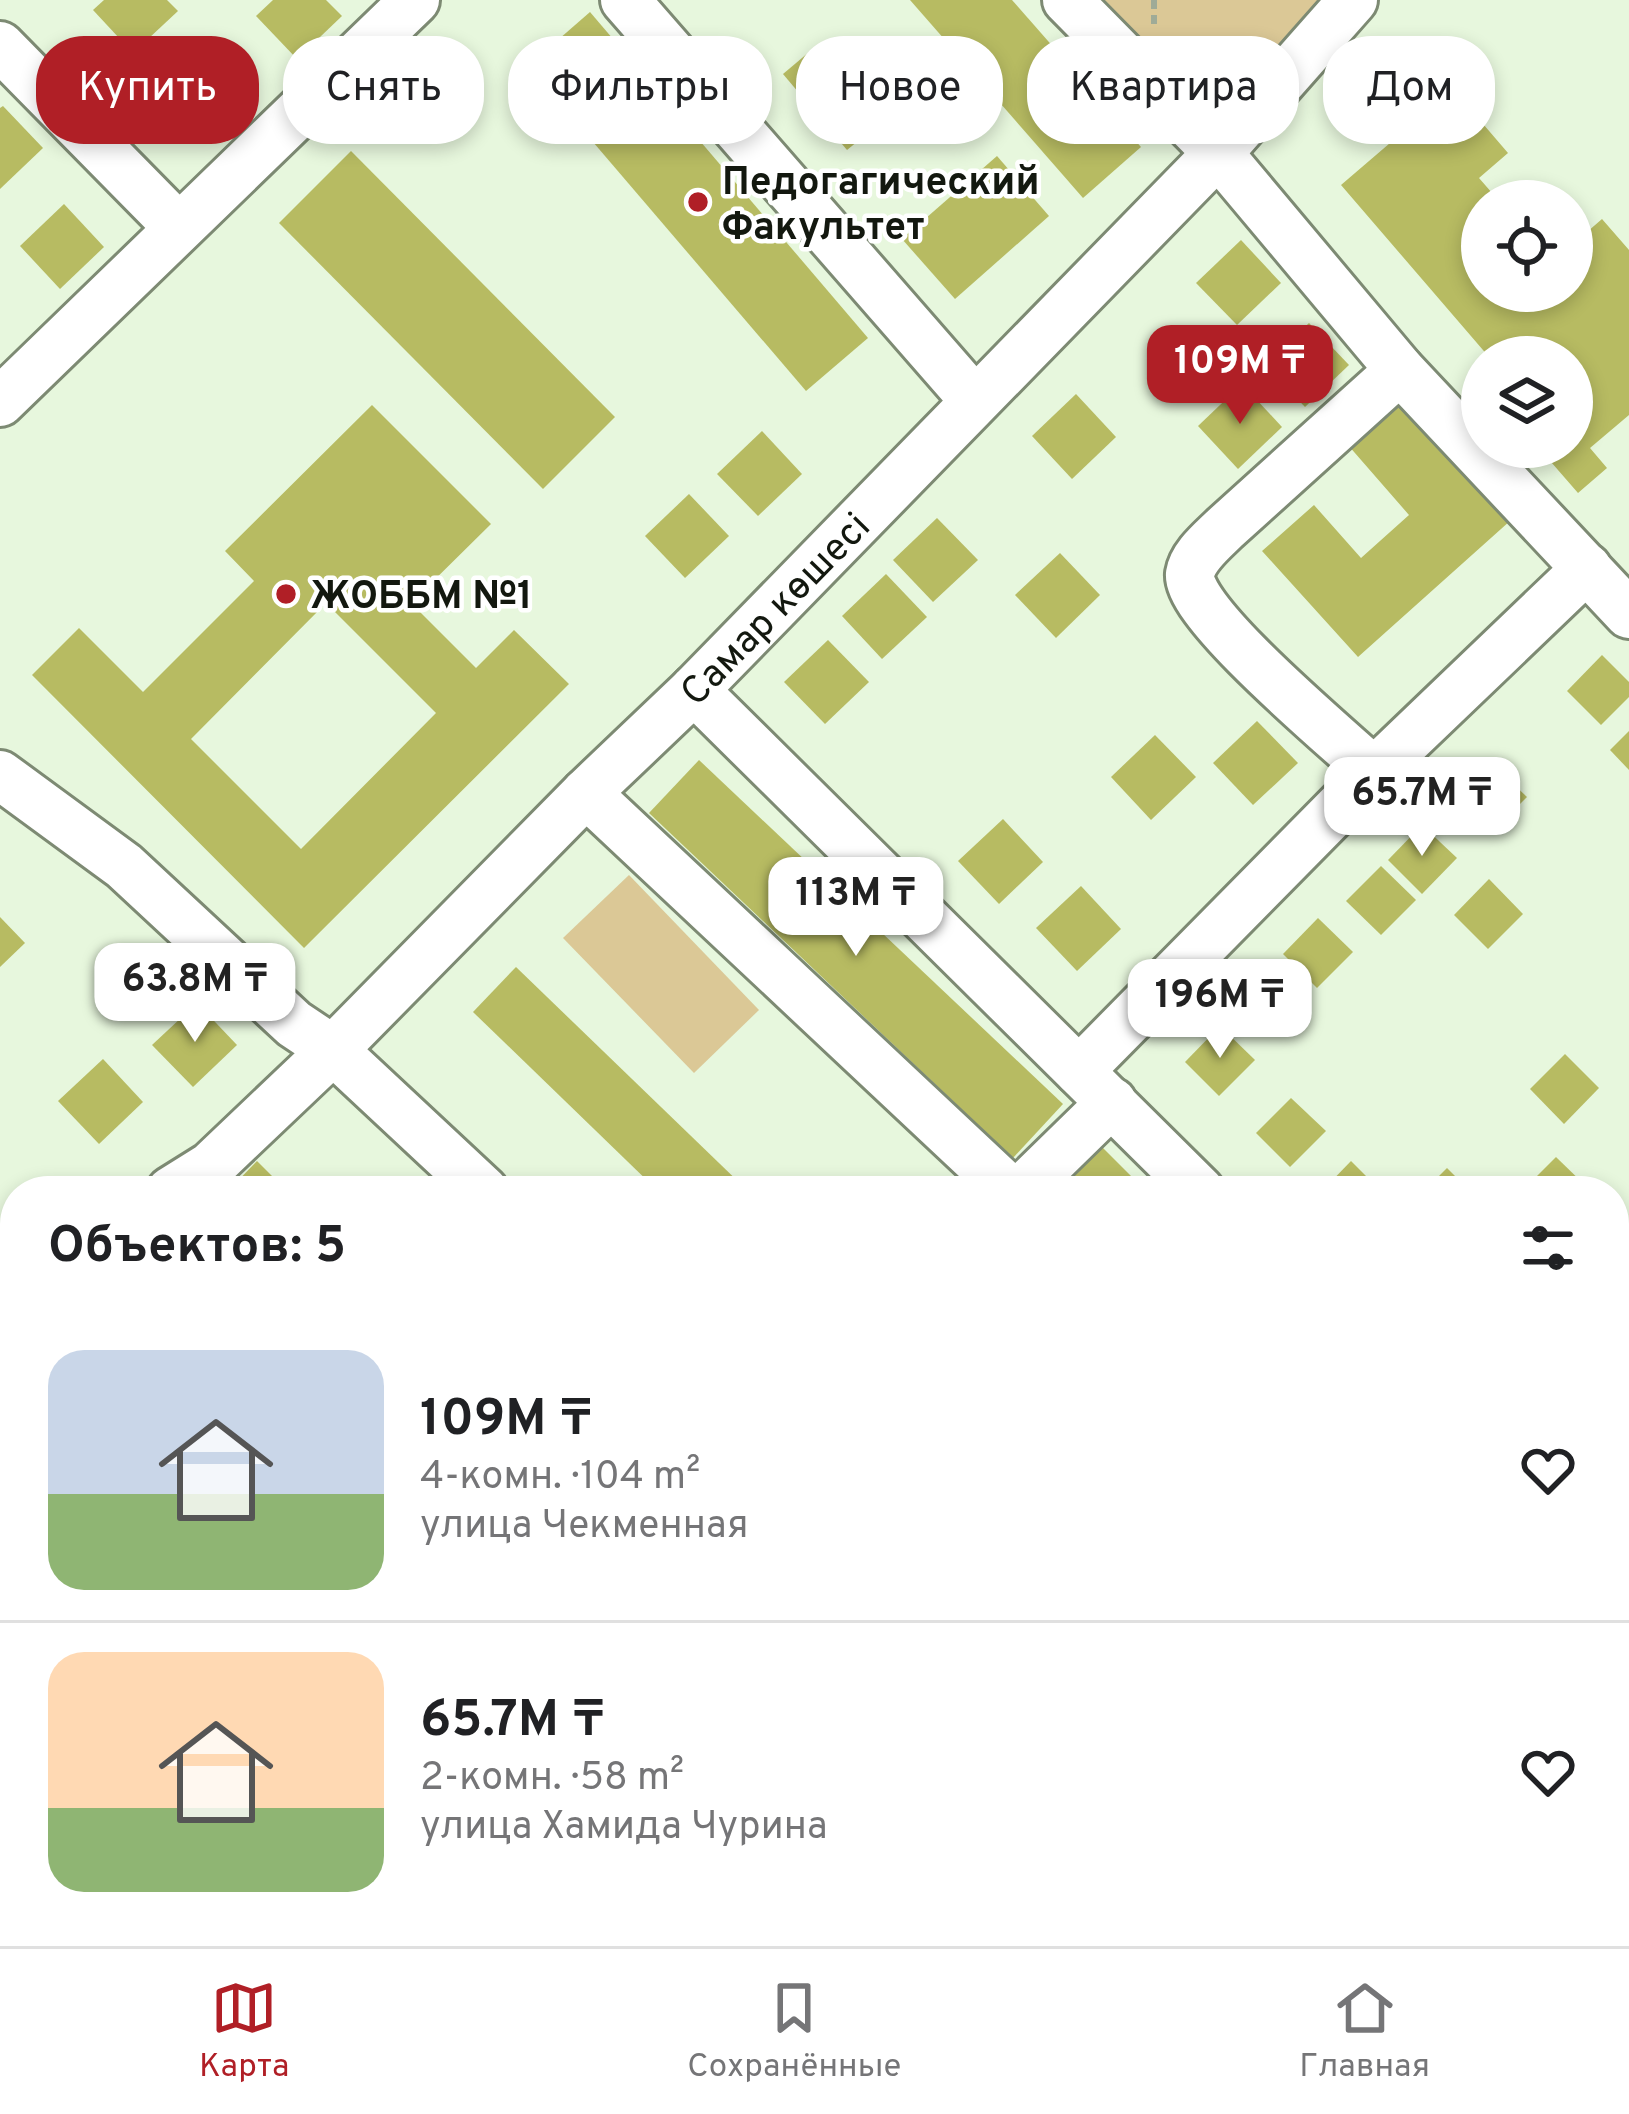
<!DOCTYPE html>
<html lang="ru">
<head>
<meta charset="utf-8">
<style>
  body { margin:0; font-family:Overpass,sans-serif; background:#f2f2f2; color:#202124; height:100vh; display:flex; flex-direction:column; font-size:45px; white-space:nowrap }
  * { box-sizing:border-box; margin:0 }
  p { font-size:39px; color:#757577 }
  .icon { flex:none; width:66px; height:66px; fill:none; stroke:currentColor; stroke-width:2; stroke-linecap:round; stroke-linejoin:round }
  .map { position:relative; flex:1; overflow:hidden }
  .details { position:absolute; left:0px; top:1176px; width:1629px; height:771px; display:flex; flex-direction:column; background:#fff; border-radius:48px 48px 0 0; box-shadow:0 6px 18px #0003 }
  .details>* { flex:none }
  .banner { position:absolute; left:36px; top:36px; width:1557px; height:108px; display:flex; gap:24px }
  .controls { position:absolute; left:1461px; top:180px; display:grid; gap:24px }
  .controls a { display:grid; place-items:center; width:132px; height:132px; border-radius:50%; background:#fff; box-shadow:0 6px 18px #0003; font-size:60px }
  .price { position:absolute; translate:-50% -102px; padding:0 27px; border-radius:24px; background:#fff; color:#222; font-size:39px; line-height:78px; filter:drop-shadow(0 3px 6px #0008) }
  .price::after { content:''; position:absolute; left:50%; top:72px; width:36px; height:27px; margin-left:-18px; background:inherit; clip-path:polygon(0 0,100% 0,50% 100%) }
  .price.current { background:#b01f26; color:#fff }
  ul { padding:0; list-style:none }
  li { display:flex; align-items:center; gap:36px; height:300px; padding:0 48px }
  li+li { border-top:3px solid #e0e0e0 }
  li span { display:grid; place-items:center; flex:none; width:336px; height:240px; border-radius:36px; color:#555 }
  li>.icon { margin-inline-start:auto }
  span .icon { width:144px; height:144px; fill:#fffc; stroke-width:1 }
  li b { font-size:51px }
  h2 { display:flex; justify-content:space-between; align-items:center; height:144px; padding:0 48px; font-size:51px }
  .tag { padding:0 42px; border-radius:48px; background:#fff; box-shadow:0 6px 18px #0003; font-size:42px; line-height:108px }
  .tag.current { background:#b01f26; color:#fff }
  .menu { display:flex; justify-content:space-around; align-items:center; height:168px; border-top:3px solid #e0e0e0; background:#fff; font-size:33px; color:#757577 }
  .menu a { display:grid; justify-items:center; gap:6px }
  .menu .current { color:#b01f26 }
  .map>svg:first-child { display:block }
  .green { fill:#dbc896 }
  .building { fill:#b7bb62; fill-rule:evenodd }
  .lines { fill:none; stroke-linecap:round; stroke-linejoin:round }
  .minor-casing { stroke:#7d8a73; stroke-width:54 }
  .path { stroke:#9fab97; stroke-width:6; stroke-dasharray:9 6; stroke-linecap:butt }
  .minor { stroke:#fff; stroke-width:48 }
  .poi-dot { fill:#b01f26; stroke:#fff; stroke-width:4.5 }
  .labels { text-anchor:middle; stroke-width:9; stroke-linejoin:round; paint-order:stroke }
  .poi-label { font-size:39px; font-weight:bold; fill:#13180f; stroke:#fff; text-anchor:start }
  .street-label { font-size:39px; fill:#13180f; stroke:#fff }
</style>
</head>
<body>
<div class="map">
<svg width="1629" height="1946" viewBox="0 0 1629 1946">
  <rect width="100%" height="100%" fill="#e7f7dd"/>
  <g class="green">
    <polygon points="1097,0 1341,0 1223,135"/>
    <polygon points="629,875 759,1010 694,1073 563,938"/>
  </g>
  <g class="building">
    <polygon points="104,0 167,0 178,11 133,53 93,10"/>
    <polygon points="273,0 326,0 342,16 297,59 256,16"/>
    <polygon points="910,0 1012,0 1141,147 1083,198"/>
    <polygon points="590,12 868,338 806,391 528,66"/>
    <polygon points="815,47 879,124 847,150 783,74"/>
    <polygon points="1453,89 1508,153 1479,178 1499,201 1482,201 1482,291 1572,291 1572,245 1602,219 1629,250 1629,415 1590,448 1607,468 1578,493 1538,447 1572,447 1572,357 1489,357 1341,185"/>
    <polygon points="3,106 43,148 0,189 0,108"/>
    <polygon points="351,151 615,417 543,489 279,223"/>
    <polygon points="997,156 1049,216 955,299 902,239"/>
    <polygon points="64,204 104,247 60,289 20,246"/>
    <polygon points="1241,240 1281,283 1237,325 1196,283"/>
    <polygon points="1309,323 1349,365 1305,407 1265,365"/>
    <polygon points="1403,381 1520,512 1358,657 1262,551 1314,505 1361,558 1409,515 1341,437"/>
    <polygon points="1242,384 1282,427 1238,469 1198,426"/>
    <polygon points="1076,394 1116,437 1072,479 1032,436"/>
    <path d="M372,405l119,119 -80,79 65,65 38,-38 55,54 -265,264 -272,-273 47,-47 64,64 111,-111 -29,-30zM326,603l110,110 -135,136 -110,-110z"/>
    <polygon points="762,431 802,474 758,516 717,474"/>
    <polygon points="689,494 729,536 685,578 645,536"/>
    <polygon points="937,518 978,560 933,602 893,560"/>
    <polygon points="1060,553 1100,595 1056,638 1015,595"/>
    <polygon points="886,574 927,617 882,659 842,616"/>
    <polygon points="828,640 869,682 825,724 784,682"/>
    <polygon points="1602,655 1629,682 1629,697 1601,725 1567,691"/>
    <polygon points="1257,721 1298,763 1253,805 1213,763"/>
    <polygon points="1629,731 1629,770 1610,750"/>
    <polygon points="1155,735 1196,777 1151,820 1111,777"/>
    <polygon points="699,760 1063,1104 1013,1158 649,813"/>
    <polygon points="1492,764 1527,797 1491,833 1457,800"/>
    <polygon points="1003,819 1043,862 999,904 958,861"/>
    <polygon points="1422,825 1457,858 1422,894 1388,860"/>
    <polygon points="1381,866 1416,900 1381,935 1346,901"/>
    <polygon points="1489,879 1523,914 1488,949 1454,915"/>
    <polygon points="1081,886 1121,929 1077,971 1036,928"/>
    <polygon points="0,917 25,943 0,967"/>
    <polygon points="1318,918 1353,952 1317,988 1283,954"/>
    <polygon points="516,967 748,1191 658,1191 473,1012"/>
    <polygon points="197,1003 237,1045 193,1087 152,1045"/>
    <polygon points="1220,1026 1255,1060 1219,1096 1185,1062"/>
    <polygon points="1565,1054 1599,1088 1564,1124 1530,1089"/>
    <polygon points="103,1059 143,1102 99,1144 58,1101"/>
    <polygon points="1291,1098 1326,1131 1290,1167 1256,1133"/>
    <polygon points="1102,1147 1136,1181 1127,1191 1075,1191 1067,1183"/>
    <polygon points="1556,1157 1591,1191 1522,1191"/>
    <polygon points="257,1161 287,1191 228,1191"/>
    <polygon points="1351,1161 1381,1191 1322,1191"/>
    <polygon points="1447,1168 1470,1191 1424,1191"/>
    <polygon points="15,1409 15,1538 0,1523 0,1425"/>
    <polygon points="1614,1428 1629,1456 1614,1466"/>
    <polygon points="1629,1661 1629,1714 1614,1722 1614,1669"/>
    <polygon points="1629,1777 1629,1830 1614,1838 1614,1785"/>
    <polygon points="1460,1932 1467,1946 1432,1946 1458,1932"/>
    <polygon points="1483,1932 1528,1932 1501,1946 1490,1946"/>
  </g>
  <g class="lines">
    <g class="minor-casing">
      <g id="minor">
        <polyline points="625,0 975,401"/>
        <polyline points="1067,0 1218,153 1400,370 1629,614"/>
        <polyline points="0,46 178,227"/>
        <polyline points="0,402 415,0"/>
        <polyline points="694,690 1200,1191"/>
        <path d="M1374,772c-33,-31 -189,-160 -184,-198 3,-18 22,-33 34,-45l176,-159"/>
        <polyline points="0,775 124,866 294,1024 333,1050 484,1191"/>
        <polyline points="586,793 1010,1191"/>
        <polyline points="1079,1071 1374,772 1587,568"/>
        <path id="s1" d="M171,1191l40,-25 122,-116 253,-257 108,-103 524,-537 135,-153"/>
        <polyline points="1021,1191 1112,1102"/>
        <polyline points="1614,1292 1629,1277"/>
        <polyline points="1614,1608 1629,1623"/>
        <polyline points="0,1691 15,1699"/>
        <polyline points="474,1932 502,1946"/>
        <polyline points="1302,1932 1317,1946"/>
        <polyline points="26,1946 29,1932"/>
        <polyline points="202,1946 212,1932"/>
        <polyline points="973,1946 987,1932"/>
        <polyline points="1596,1946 1611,1932"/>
      </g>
    </g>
    <g class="path">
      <polyline points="1154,0 1154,26"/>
      <polyline points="0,1309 15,1295"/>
      <polyline points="0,1774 15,1783"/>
      <polyline points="0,1857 15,1865"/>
      <polyline points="547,1932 575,1946"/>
      <polyline points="770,1946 777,1939"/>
    </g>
    <use href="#minor" class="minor"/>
  </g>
  <g class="poi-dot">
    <circle cx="698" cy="202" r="12"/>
    <circle cx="286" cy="594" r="12"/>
  </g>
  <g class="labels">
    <g class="poi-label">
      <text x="722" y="194">Педогагический<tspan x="722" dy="45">Факультет</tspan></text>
      <text x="310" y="608">ЖОББМ №1</text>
    </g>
    <g class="street-label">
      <text dy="14" stroke="none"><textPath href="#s1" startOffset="840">Самар көшесі</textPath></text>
    </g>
  </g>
</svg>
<div class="controls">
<a><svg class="icon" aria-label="locate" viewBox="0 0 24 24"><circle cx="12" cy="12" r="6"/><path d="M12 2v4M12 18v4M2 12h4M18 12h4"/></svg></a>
<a><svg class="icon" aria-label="layers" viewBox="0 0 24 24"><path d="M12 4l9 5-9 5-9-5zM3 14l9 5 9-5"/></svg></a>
</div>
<b class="price current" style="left:1240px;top:427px">109M ₸</b>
<b class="price" style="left:1422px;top:859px">65.7M ₸</b>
<b class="price" style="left:856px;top:959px">113M ₸</b>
<b class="price" style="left:195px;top:1045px">63.8M ₸</b>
<b class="price" style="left:1220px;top:1061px">196M ₸</b>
<div class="banner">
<a class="tag current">Купить</a>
<a class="tag">Снять</a>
<a class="tag">Фильтры</a>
<a class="tag">Новое</a>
<a class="tag">Квартира</a>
<a class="tag">Дом</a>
</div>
<section class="details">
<h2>Объектов: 5<svg class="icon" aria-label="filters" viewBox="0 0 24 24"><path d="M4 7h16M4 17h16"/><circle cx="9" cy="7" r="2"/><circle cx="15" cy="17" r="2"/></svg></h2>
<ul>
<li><span style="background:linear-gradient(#c9d6e8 60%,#8fb573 0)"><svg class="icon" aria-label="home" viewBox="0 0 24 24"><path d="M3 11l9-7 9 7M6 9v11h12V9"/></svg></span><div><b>109M ₸</b><p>4-комн. · 104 m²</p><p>улица Чекменная</p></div><svg class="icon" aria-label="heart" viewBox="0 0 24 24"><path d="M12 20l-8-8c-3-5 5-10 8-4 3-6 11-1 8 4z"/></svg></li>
<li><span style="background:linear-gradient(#ffd9b3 65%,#8fb573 0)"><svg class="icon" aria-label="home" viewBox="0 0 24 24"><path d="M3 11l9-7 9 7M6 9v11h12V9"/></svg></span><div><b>65.7M ₸</b><p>2-комн. · 58 m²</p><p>улица Хамида Чурина</p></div><svg class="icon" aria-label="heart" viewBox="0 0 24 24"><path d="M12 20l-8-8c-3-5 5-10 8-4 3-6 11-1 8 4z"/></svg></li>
</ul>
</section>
</div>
<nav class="menu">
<a class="current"><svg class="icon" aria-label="map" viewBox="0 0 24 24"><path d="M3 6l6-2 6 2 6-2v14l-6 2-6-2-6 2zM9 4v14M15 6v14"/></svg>Карта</a>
<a><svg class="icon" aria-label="saved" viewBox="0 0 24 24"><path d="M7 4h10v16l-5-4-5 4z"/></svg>Сохранённые</a>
<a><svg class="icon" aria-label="home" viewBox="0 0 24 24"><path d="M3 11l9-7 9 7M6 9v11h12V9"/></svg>Главная</a>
</nav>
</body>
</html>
